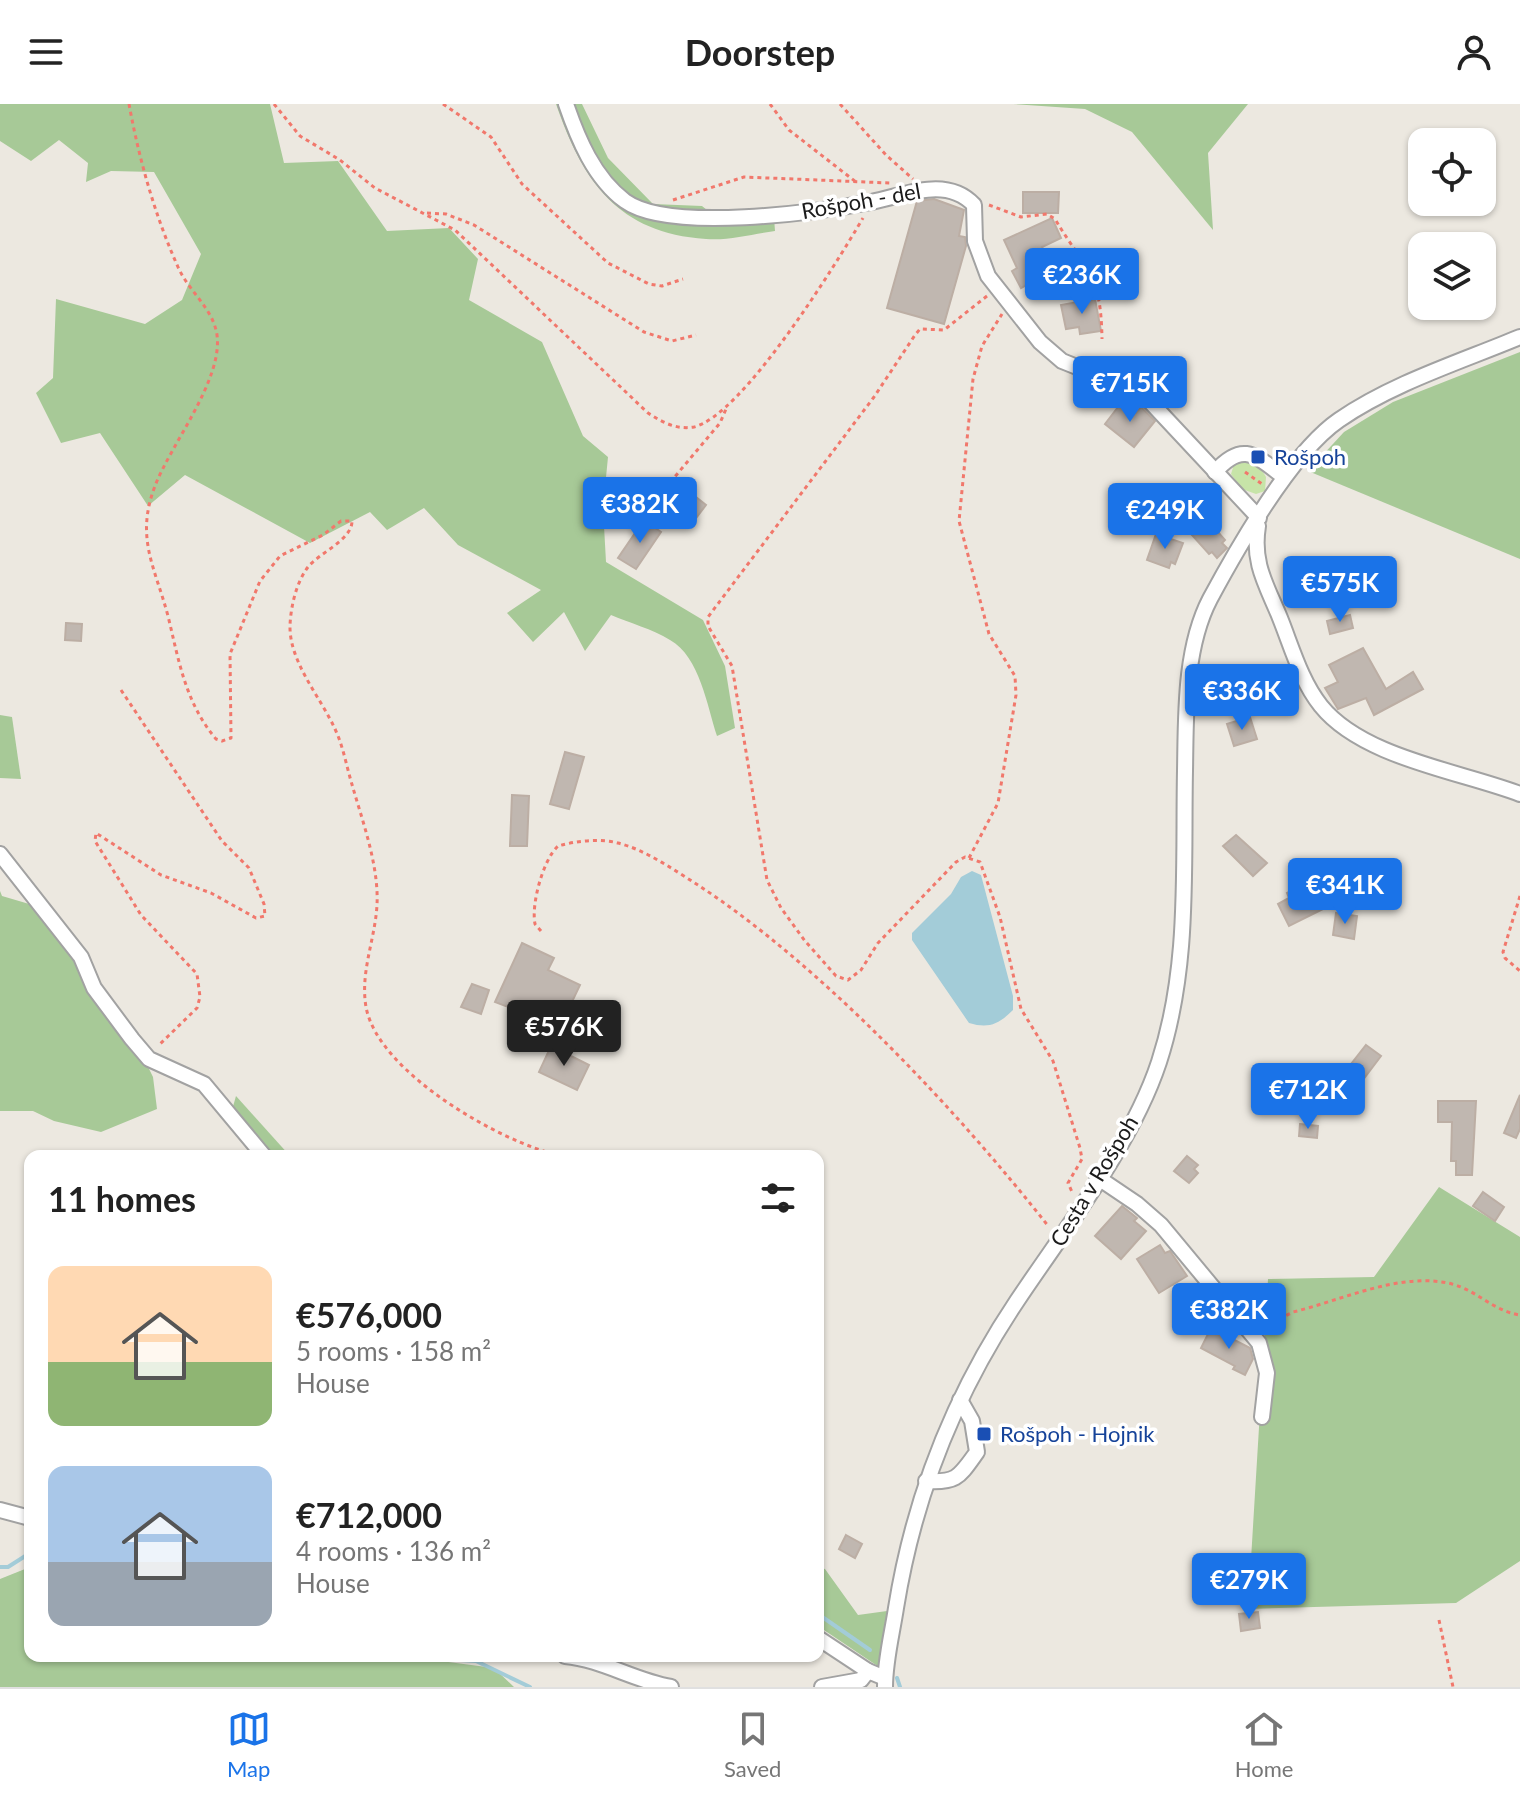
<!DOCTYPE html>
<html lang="en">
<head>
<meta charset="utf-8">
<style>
  body { margin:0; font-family:Lato,sans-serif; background:#f2f2f2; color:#222; height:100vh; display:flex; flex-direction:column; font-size:30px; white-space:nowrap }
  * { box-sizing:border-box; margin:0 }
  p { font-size:26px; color:#767676 }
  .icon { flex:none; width:44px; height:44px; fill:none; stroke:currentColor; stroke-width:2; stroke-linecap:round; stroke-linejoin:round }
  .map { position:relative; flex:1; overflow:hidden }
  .drawer { position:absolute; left:24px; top:1046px; width:800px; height:512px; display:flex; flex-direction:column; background:#fff; border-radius:16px; box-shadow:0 2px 6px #0004 }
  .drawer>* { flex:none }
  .buttons { position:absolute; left:1408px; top:24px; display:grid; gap:16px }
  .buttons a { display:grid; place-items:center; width:88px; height:88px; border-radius:16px; background:#fff; box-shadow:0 2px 6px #0004; font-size:40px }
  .price { position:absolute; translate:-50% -68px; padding:0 18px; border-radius:8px; background:#1a73e8; color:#fff; font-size:26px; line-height:52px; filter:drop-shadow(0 2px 4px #0008) }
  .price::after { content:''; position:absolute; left:50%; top:48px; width:24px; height:18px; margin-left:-12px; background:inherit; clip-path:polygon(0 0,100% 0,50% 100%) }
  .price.active { background:#222; color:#fff }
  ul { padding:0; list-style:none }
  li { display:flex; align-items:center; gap:24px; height:200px; padding:0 24px }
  li span { display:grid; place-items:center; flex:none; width:224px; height:160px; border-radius:16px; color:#555 }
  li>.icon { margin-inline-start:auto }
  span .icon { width:96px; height:96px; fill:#fffc; stroke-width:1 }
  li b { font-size:34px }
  h2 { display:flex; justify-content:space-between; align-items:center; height:96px; padding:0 24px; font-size:34px }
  header { display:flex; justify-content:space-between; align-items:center; height:104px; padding:0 24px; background:#fff; font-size:36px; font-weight:700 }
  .dock { display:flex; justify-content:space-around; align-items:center; height:112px; border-top:2px solid #e0e0e0; background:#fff; font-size:22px; color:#767676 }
  .dock a { display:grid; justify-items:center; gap:4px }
  .dock .active { color:#1a73e8 }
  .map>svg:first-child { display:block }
  .grass { fill:#c7e4a8 }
  .forest { fill:#a7c997 }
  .water { fill:#a3ccd8 }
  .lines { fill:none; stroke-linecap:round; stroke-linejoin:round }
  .stream { stroke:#a3ccd8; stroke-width:4 }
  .building { fill:#c0b7b0; stroke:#bcaea4; stroke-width:2 }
  .minor-casing { stroke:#a2a2a2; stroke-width:18 }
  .path { stroke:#f1786c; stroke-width:3; stroke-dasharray:4 4; stroke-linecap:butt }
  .minor { stroke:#fff; stroke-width:14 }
  .transit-dot { fill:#1a4fb4; stroke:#fff; stroke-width:3 }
  .labels { text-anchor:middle; stroke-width:7; stroke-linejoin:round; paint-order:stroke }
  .street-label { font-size:22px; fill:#1b1b1b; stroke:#fff }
  .transit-label { font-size:22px; fill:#164399; stroke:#fff; text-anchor:start }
</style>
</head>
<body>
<header><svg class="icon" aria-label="menu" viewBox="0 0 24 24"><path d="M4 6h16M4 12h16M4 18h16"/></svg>Doorstep<svg class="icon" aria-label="person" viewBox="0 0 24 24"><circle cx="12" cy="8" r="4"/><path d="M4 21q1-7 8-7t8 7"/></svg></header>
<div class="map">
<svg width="1520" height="1583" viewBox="0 0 1520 1583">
  <rect width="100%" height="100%" fill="#ece8e0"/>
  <path class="grass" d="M1235,357c15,0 23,2 31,16l-1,14 -9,3 -14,-5 -11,-15z"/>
  <g class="forest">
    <path d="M0,0h270l14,59 54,-2 49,70 62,-3 29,31 -9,41 73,42 41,94 25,21 -5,51 3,54 97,58 22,46 10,62 -18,8c-10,-30 -17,-79 -47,-96 -18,-11 -40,-17 -59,-25l-26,36 -21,-39 -31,30 -26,-29 34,-23 -83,-45 -34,-37 -37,22 -17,-18 -60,31 -125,-68 -37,31 -48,-73 -39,10 -25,-50 17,-15 3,-79 89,25 37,-24 19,-46 -47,-82 -43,-1 -25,11 2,-19 -29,-23 -28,21 -31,-20z"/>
    <path d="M556,0h26l26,54 45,46 49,2 15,12h57l1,13c-22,3 -47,10 -69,8 -88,-6 -123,-57 -150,-135z"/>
    <polygon points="1013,0 1248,0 1208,49 1213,126 1132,28 1085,5"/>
    <polygon points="1520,248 1520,455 1308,367 1344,328 1393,298"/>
    <polygon points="0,611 12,613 21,675 0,674"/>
    <polygon points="0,787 2,792 36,802 122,910 153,973 157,1005 101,1028 54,1017 33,1007 0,1007"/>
    <polygon points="236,992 290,1052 270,1052 232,1006"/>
    <polygon points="1439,1083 1520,1133 1520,1457 1456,1499 1248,1505 1268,1175 1374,1173"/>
    <polygon points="30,1463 30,1552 403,1552 494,1564 514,1583 0,1583 0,1475"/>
    <polygon points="818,1463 825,1465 858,1511 887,1507 879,1563 818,1522"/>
  </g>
  <path class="water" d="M972,767l9,4 32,121v14c-14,14 -24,19 -44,13l-57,-83v-7l39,-39 10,-17z"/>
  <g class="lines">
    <g class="stream">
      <polyline points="0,1463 8,1463 30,1449"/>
      <polyline points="818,1510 870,1546"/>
      <polyline points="401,1552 476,1557 530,1583"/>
      <polyline points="897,1574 900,1583"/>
    </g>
  </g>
  <g class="building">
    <polygon points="1023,88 1059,88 1058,109 1023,109"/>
    <polygon points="934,95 964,106 959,132 965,133 966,142 944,220 887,204 917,97"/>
    <polygon points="1052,114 1061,134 1042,143 1054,165 1021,184 1012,167 1017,164 1004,136"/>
    <polygon points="1095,195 1101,227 1080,230 1079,223 1066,225 1061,201"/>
    <polygon points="1122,298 1136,309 1141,303 1155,317 1134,343 1105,320"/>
    <polygon points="682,382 706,401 693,418 669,399"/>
    <polygon points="1143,383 1164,395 1152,416 1131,404"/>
    <polygon points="1200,408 1225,436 1222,439 1227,444 1217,454 1212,448 1209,450 1184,422"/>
    <polygon points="644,416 661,428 636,465 618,454"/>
    <polygon points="1156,430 1183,439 1175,460 1171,458 1169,464 1147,456"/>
    <polygon points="1350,511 1353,524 1330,530 1327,517"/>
    <polygon points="66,519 82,520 81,537 65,536"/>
    <polygon points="1363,544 1386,585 1413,568 1423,585 1374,611 1366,594 1338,605 1325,584 1338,578 1329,561"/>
    <polygon points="1250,613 1257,635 1234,642 1227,620"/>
    <polygon points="565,648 584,653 569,705 550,700"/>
    <polygon points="512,691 529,692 527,742 510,742"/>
    <polygon points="1236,731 1267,759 1253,772 1223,742"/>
    <polygon points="1300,782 1306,793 1315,788 1323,805 1289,822 1278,800 1289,794 1287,789"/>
    <polygon points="1336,809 1357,812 1354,835 1333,831"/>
    <polygon points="522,839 554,854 548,866 580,881 560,923 495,898"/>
    <polygon points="472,880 489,886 481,910 461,903"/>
    <polygon points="1366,941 1381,952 1359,981 1344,969"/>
    <polygon points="551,942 589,961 577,986 539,968"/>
    <polygon points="1520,991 1520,1025 1516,1034 1504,1029"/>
    <polygon points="1438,997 1476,997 1472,1071 1456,1071 1456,1057 1451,1057 1452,1018 1438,1018"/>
    <polygon points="1300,1020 1318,1022 1317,1034 1299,1032"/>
    <polygon points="1187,1052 1198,1061 1194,1065 1198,1069 1189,1079 1174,1067"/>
    <polygon points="1483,1088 1504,1103 1495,1117 1473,1102"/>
    <polygon points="1122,1102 1137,1114 1134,1117 1146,1127 1121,1155 1095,1132"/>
    <polygon points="1160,1141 1165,1149 1170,1147 1187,1172 1159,1189 1137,1155"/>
    <polygon points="1211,1224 1250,1244 1253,1255 1245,1271 1233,1265 1235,1262 1201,1244"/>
    <polygon points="846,1431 862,1440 855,1454 839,1445"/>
    <polygon points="1258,1508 1260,1524 1241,1527 1239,1510"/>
  </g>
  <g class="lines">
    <g class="minor-casing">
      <g id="minor">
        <path d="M566,0c12,35 28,74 59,97 44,32 193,11 246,1 33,-6 75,-27 103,3l1,36 13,35 52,66 22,19 80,32 117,125"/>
        <path d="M1215,368c28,-32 41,-16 69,5"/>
        <path d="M1258,422c-6,37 8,58 22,92 12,30 21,63 41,88 42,52 139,65 199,88"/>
        <polyline points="0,750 81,853 94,884 132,935 149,955 204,980 264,1052"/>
        <polyline points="1097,1073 1137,1100 1161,1121 1259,1239 1267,1269 1262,1313"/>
        <path d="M926,1377c31,2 33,-4 51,-29l-5,-31 -12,-21"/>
        <polyline points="0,1406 30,1414"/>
        <polyline points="818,1534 868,1567"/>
        <path d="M565,1552c36,3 70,25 106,31"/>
        <polyline points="822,1583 861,1576 868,1567 885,1574"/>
        <path d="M885,1583c0,-26 7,-53 11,-79 18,-112 58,-213 121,-307 48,-72 115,-157 142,-239 31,-95 24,-193 26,-291 1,-55 -1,-122 25,-172 28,-52 81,-146 129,-179 54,-37 121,-58 181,-83"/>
      </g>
    </g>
    <g class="path">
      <path d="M129,0c10,55 26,112 49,163 11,25 35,41 39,68 6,45 -46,109 -62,151 -20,52 0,81 13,130 11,45 17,86 48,123l6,2 9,-3 -1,-84 30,-73 20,-25 43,-21 18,-14h11c0,19 -33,32 -44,46 -12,16 -17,39 -18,58 -1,37 30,71 45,104 8,17 11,35 16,52 11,39 28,84 26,124 -2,35 -17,67 -11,102 12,66 136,136 195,149"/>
      <path d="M274,0l26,32 40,24 35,28 80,42 193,183c14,9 28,17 46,14 49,-12 142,-163 169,-209"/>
      <polyline points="443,0 491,33 522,80 608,159 649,180 662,182 683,175"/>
      <polyline points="770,0 789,26 856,78"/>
      <polyline points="840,0 886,51 913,75"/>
      <polyline points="673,96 744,73 890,79"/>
      <path d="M989,101l32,12 26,-3 8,5c31,52 46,53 47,120"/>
      <polyline points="427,109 446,110 474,121 644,228 672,237 696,231"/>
      <polyline points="987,192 944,226 920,225 915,231 874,293 708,513 708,522 732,562 767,776 781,804 805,837 836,872 848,876 861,866 878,839 956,758 965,753 980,758 1000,813 1021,905 1053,957 1080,1044 1082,1055 1068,1079 1073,1090"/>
      <polyline points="1245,368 1262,380"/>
      <polyline points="666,407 662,388 720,319 726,305"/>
      <polyline points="121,586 222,737 249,764 264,800 265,812 256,814 211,789 161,771 96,729 95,737 141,811 197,870 200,893 197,904 158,942"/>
      <polyline points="969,754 998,699 1016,591 1015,572 989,530 959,417 973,275 982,242 1002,210"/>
      <polyline points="1520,792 1503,848 1505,854 1520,867"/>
      <path d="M541,827l-6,-7c-4,-20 8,-64 23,-78 18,-5 41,-8 60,-3 28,7 56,27 80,42 126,83 258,224 351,342"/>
      <path d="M1270,1228l9,-13 14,-7c50,-12 108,-41 159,-28 26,7 41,27 68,31"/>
      <polyline points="1439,1516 1453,1583"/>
    </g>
    <use href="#minor" class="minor"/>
  </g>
  <g class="transit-dot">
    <rect x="1250" y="345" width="16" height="16" rx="4"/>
    <rect x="976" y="1322" width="16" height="16" rx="4"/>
  </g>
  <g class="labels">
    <g class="street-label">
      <text transform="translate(861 97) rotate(-10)" y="8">Rošpoh - del</text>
      <text transform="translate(1094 1077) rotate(-59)" y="8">Cesta v Rošpoh</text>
    </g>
    <g class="transit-label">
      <text x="1274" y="361">Rošpoh</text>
      <text x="1000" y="1338">Rošpoh - Hojnik</text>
    </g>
  </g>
</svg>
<div class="buttons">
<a><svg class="icon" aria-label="locate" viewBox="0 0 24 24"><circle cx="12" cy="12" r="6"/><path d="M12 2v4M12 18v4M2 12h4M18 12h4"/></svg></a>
<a><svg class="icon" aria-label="layers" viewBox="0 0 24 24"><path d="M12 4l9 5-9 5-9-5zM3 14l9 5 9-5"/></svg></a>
</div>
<b class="price" style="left:1082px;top:212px">€236K</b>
<b class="price" style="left:1130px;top:320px">€715K</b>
<b class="price" style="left:640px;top:441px">€382K</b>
<b class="price" style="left:1165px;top:447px">€249K</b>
<b class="price" style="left:1340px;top:520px">€575K</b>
<b class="price" style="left:1242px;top:628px">€336K</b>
<b class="price" style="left:1345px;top:822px">€341K</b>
<b class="price active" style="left:564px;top:964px">€576K</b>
<b class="price" style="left:1308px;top:1027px">€712K</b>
<b class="price" style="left:1229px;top:1247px">€382K</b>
<b class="price" style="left:1249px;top:1517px">€279K</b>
<section class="drawer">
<h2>11 homes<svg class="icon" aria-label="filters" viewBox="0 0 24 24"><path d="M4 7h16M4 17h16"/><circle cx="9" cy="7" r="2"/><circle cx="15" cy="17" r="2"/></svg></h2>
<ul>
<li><span style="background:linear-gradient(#ffd9b3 60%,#8fb573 0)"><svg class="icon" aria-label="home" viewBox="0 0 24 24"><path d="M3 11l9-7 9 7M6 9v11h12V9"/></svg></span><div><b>€576,000</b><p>5 rooms · 158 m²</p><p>House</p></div></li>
<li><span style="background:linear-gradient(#a9c7e8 60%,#9aa5b1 0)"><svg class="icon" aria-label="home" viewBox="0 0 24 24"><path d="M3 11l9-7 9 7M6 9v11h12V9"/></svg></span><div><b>€712,000</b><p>4 rooms · 136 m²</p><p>House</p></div></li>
</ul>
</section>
</div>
<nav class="dock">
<a class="active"><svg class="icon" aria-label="map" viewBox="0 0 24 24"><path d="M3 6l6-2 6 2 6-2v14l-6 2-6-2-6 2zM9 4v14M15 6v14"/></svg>Map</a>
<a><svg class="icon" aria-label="saved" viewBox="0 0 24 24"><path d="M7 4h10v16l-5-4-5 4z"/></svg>Saved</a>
<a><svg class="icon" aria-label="home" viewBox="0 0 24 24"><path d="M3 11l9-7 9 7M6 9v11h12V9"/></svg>Home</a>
</nav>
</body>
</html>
